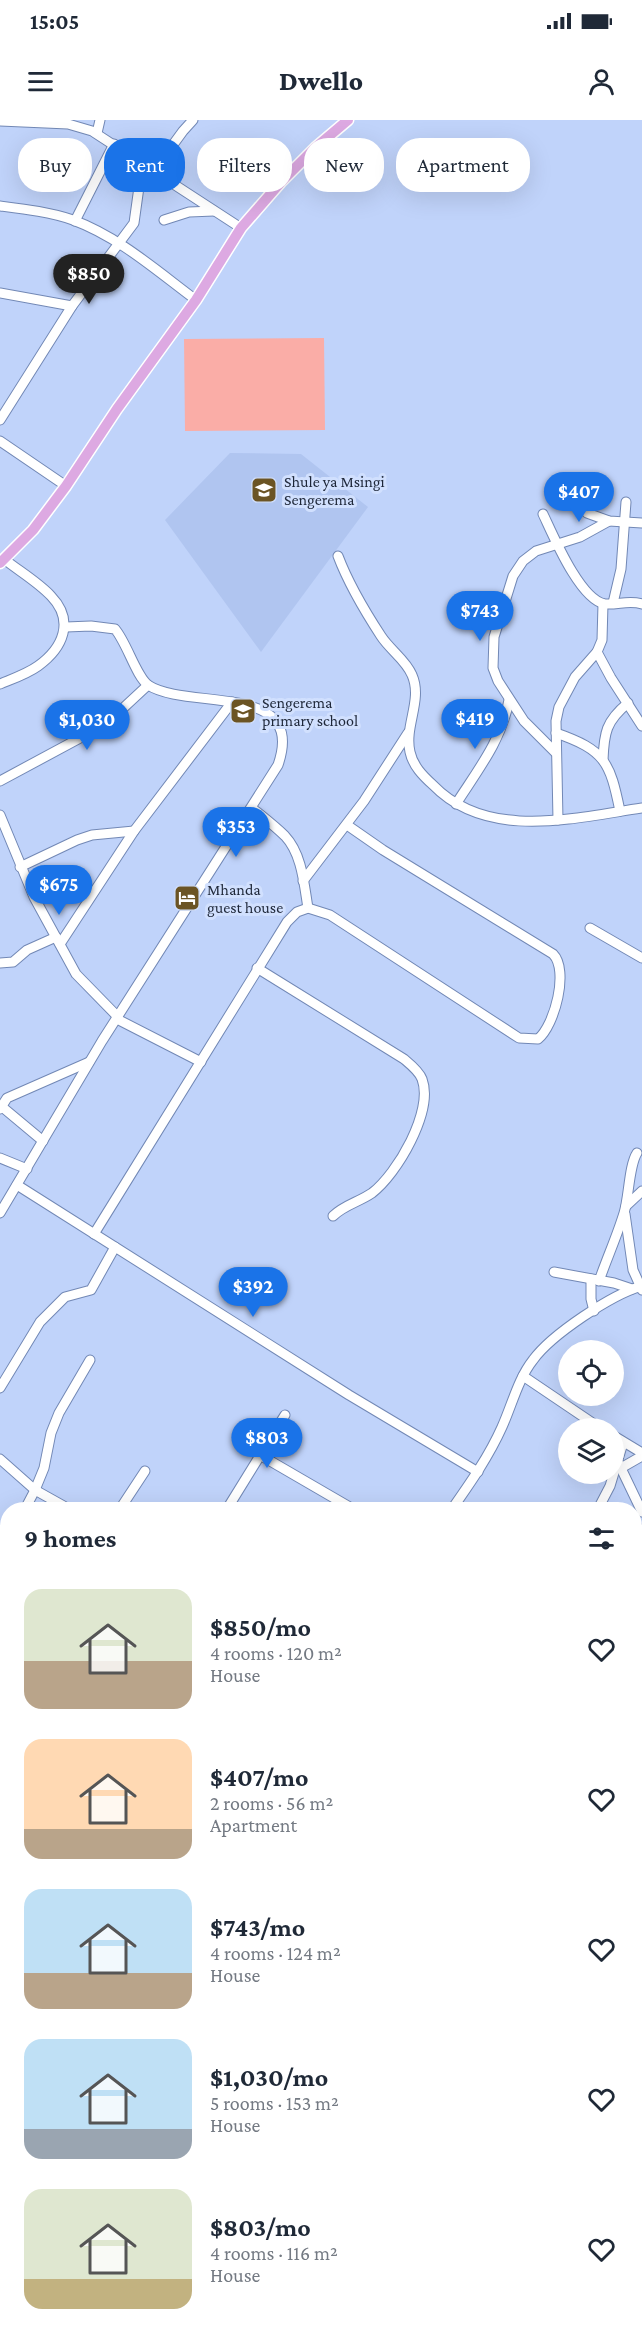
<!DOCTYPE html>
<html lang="en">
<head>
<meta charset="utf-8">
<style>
  body { margin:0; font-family:"Crimson Pro",serif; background:#f6f6f7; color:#1f2937; height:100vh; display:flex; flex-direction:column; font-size:22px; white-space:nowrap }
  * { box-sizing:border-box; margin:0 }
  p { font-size:20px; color:#747a83 }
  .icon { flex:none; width:33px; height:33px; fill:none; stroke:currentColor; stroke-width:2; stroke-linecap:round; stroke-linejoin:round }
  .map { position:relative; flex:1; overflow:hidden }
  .drawer { position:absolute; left:0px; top:1382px; width:642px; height:836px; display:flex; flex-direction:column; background:#fff; border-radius:24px 24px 0 0; box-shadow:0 6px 24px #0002 }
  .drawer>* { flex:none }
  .top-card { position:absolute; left:18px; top:18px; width:606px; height:54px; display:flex; gap:12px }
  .fabs { position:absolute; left:558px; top:1220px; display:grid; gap:12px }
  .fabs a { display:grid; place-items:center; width:66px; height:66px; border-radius:50%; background:#fff; box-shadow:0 6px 24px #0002; font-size:30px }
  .price { position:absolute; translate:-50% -51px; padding:0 14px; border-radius:21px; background:#1a73e8; color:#fff; font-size:20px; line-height:39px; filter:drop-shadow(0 2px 3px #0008) }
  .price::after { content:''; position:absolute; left:50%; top:36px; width:18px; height:14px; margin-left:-9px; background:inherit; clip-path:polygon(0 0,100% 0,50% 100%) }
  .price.selected { background:#222; color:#fff }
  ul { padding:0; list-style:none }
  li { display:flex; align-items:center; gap:18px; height:150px; padding:0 24px }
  li span { display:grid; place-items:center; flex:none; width:168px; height:120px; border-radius:18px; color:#555 }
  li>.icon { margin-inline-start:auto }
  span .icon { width:72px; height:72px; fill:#fffc; stroke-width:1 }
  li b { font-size:26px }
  h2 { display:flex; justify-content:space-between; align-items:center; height:72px; padding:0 24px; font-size:26px }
  .chip { padding:0 21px; border-radius:24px; background:#fff; box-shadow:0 6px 24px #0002; font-size:21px; line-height:54px }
  .chip.selected { background:#1a73e8; color:#fff }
  .status { display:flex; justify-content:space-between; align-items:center; height:42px; padding:0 30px; background:#fff; direction:ltr }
  .status svg { height:16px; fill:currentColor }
  header { display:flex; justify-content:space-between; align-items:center; height:78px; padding:0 24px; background:#fff; font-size:27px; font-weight:800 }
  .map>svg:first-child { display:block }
  .built { fill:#b0c5f0 }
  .green { fill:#faada7 }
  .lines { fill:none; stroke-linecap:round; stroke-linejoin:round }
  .minor-casing { stroke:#7288b5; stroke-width:11 }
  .major-casing { stroke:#fff; stroke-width:13 }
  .highway-casing { stroke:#fff; stroke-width:14 }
  .minor { stroke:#fff; stroke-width:9 }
  .major { stroke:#dda9e2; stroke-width:10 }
  .highway { stroke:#c770cf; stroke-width:12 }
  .labels { text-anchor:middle; stroke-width:6; stroke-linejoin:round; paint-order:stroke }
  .poi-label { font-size:16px; fill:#1e2739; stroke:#d1e0fe; text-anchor:start }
</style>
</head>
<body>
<div class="status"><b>15:05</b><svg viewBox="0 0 49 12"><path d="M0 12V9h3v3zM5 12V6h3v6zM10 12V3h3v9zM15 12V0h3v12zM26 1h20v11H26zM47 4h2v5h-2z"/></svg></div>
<header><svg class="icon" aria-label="menu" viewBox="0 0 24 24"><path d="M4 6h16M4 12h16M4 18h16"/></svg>Dwello<svg class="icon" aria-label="person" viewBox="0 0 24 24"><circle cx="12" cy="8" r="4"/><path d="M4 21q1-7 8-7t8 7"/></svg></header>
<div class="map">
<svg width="642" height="2216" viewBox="0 0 642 2216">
  <rect width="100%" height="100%" fill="#c0d3fa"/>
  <polygon class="built" points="230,333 301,334 368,387 261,532 165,400"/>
  <polygon class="green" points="324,218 325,310 185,311 184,219"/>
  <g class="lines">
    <g class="minor-casing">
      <g id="minor">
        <polyline points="0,1 68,4 92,11 241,108"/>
        <polyline points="97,13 100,0"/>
        <polyline points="153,52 183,11 193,0"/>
        <path d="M0,86c24,3 50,6 73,14 46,17 84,51 123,80"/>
        <polyline points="164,100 189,92 214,91"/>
        <polyline points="75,101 114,24"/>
        <polyline points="0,173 72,186"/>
        <polyline points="0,300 72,186 134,103 139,67 158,55"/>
        <polyline points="0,321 66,366"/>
        <polyline points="587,393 609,401 642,403"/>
        <path d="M543,394c10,21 37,86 62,90 13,1 24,-4 37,0"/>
        <path d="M338,436c11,29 26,54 43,80 9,14 25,24 31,39 11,25 -8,51 -2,77 3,14 13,24 23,33 54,56 141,33 209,23"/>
        <polyline points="613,483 621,449 626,382"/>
        <polyline points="597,532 611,558 642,606"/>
        <path d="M0,564c12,-5 27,-10 38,-18 25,-18 37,-45 13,-70 -13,-14 -32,-25 -47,-37"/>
        <path d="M556,613c49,17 54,29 64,78"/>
        <polyline points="555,632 524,601 498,561 493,548 494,517 513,456 523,441 536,431 580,417 609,401"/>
        <path d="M603,640c1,-27 3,-39 25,-57"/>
        <polyline points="0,661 106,604 148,565"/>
        <path d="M456,684c21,-33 46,-64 53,-104"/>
        <path d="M252,688c11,9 23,18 33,28 17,18 19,48 23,72"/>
        <polyline points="0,695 34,777 76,854 118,897"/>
        <polyline points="558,700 556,601 559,587 575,557 597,532 602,520 603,484"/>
        <polyline points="20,747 77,720 92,715 134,711"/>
        <polyline points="303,761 364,681 408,613"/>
        <polyline points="590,808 642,838"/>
        <polyline points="60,824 134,711 232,582"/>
        <polyline points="0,843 13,842 27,830 56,817"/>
        <path d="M257,848l147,91c6,5 15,12 18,20 12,32 -25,95 -50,114 -13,9 -28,12 -39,23"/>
        <polyline points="117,899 201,942"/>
        <polyline points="1,986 43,1021"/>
        <polyline points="0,989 7,978 89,942"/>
        <polyline points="0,1038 27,1049"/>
        <polyline points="17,1065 349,1275 478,1352"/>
        <polyline points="626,1086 642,1071"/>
        <path d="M0,1093l102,-172 176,-276c29,-84 -90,-54 -130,-80 -12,-9 -21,-42 -33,-56l-24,-3 -25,1"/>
        <polyline points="625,1094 633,1150 642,1170"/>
        <path d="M94,1114l193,-312 10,-10 11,-4 22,7 189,123 19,1c17,-14 31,-69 15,-85l-170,-104 -36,-25"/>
        <polyline points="554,1152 614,1163 632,1169"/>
        <polyline points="591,1159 591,1179 594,1191"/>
        <path d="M599,1161c8,-23 18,-45 25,-68 5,-16 5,-48 13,-60"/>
        <polyline points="523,1256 600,1308"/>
        <polyline points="0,1268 40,1202 65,1177 91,1170 115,1127"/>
        <polyline points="614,1316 642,1333"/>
        <polyline points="260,1335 353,1389"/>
        <polyline points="0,1339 35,1370 69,1389"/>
        <polyline points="618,1342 642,1392"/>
        <polyline points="621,1348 642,1336"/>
        <polyline points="25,1389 35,1370 44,1348 51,1313 59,1293 90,1240"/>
        <polyline points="120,1389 145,1351"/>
        <polyline points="227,1389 285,1295"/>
        <path d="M452,1389c19,-27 37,-53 50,-82 10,-22 16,-48 31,-67 18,-25 79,-66 109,-74"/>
        <polyline points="598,1389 610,1366 623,1323"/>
        <polyline points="634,1411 642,1409"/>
        <polyline points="0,1433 8,1420"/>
        <polyline points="634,1461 642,1461"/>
        <polyline points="634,1537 642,1537"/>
        <polyline points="0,1541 8,1537"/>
        <polyline points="634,1578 642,1582"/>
        <polyline points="0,1629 8,1626"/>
        <polyline points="634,1710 642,1715"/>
        <polyline points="0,1722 8,1718"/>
        <polyline points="634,1813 642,1798"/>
        <polyline points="0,1838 8,1837"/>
        <polyline points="0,1870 8,1892"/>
        <polyline points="0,1949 8,1951"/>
        <polyline points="634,1951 642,1954"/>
        <polyline points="634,2058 642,2059"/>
        <polyline points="634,2127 642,2125"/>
        <polyline points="459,2210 470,2216"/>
        <polyline points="511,2216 514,2210"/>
      </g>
    </g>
    <g class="major-casing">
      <polyline id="major" points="0,443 33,410 66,366 117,289 196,180 241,108 281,62 315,28 348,0"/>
    </g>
    <g class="highway-casing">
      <g id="highway">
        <polyline points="0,1450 8,1454"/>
        <polyline points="634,1831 642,1835"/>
      </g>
    </g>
    <use href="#minor" class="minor"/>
    <use href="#major" class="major"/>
    <use href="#highway" class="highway"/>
  </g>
  <defs>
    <g id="school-square" transform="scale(1.35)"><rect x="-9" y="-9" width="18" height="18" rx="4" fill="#6b5424" stroke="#d1e0fe"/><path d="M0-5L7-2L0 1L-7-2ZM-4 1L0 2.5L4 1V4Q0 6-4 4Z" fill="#fff"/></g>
    <g id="hotel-square" transform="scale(1.35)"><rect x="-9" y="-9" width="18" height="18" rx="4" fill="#6b5424" stroke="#d1e0fe"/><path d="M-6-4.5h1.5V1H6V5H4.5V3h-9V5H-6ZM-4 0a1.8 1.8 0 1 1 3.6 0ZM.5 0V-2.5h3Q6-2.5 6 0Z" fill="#fff"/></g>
  </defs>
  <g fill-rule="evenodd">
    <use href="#school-square" x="264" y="370"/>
    <use href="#school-square" x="243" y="591"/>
    <use href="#hotel-square" x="187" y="778"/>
  </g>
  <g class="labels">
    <g class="poi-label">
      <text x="284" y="367">Shule ya Msingi<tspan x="284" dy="18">Sengerema</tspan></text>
      <text x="262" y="588">Sengerema<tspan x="262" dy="18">primary school</tspan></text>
      <text x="207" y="775">Mhanda<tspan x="207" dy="18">guest house</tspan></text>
    </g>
  </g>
</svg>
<div class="fabs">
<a><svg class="icon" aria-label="locate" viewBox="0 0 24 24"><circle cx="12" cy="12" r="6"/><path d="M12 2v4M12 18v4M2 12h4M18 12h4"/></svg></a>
<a><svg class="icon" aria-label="layers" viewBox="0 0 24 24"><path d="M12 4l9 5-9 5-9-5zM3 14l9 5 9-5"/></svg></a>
</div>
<b class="price selected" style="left:89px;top:185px">$850</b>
<b class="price" style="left:579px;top:403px">$407</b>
<b class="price" style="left:480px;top:522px">$743</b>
<b class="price" style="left:475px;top:630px">$419</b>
<b class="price" style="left:87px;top:631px">$1,030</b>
<b class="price" style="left:236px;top:738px">$353</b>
<b class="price" style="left:59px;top:796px">$675</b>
<b class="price" style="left:253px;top:1198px">$392</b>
<b class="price" style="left:267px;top:1349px">$803</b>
<div class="top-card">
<a class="chip">Buy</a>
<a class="chip selected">Rent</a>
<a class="chip">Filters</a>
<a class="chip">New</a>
<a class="chip">Apartment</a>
</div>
<section class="drawer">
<h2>9 homes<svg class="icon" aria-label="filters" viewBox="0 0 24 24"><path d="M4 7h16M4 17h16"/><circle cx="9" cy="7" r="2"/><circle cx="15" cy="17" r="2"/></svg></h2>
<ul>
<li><span style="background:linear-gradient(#dfe7d0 60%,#b9a48a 0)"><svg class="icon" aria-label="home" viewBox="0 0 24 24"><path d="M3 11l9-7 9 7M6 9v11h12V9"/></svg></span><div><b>$850/mo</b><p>4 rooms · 120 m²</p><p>House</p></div><svg class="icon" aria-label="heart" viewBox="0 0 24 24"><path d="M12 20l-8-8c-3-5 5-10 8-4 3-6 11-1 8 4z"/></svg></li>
<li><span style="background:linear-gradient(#ffd9b3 75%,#b9a48a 0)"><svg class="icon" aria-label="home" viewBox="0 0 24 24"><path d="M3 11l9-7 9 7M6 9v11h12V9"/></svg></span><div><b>$407/mo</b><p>2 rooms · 56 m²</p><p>Apartment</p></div><svg class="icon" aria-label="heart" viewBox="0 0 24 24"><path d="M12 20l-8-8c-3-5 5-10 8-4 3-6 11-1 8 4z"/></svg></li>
<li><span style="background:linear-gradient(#bfe0f5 70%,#b9a48a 0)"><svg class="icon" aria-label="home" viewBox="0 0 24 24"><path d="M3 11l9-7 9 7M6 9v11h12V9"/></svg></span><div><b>$743/mo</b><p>4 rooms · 124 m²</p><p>House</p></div><svg class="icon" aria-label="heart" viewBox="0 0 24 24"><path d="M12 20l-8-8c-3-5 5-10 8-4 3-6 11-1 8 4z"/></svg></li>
<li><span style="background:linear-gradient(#bfe0f5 75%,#9aa5b1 0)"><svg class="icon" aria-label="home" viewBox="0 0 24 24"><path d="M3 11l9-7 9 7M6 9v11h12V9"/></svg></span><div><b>$1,030/mo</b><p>5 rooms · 153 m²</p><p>House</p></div><svg class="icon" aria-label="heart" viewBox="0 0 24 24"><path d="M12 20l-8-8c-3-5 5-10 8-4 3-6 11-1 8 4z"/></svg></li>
<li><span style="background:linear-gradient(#dfe7d0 75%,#c2b280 0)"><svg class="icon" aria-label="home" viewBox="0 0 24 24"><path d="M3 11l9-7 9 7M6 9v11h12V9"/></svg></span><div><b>$803/mo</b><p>4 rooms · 116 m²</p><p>House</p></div><svg class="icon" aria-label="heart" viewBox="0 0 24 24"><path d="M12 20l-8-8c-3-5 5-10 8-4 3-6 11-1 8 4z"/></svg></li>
</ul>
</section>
</div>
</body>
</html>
